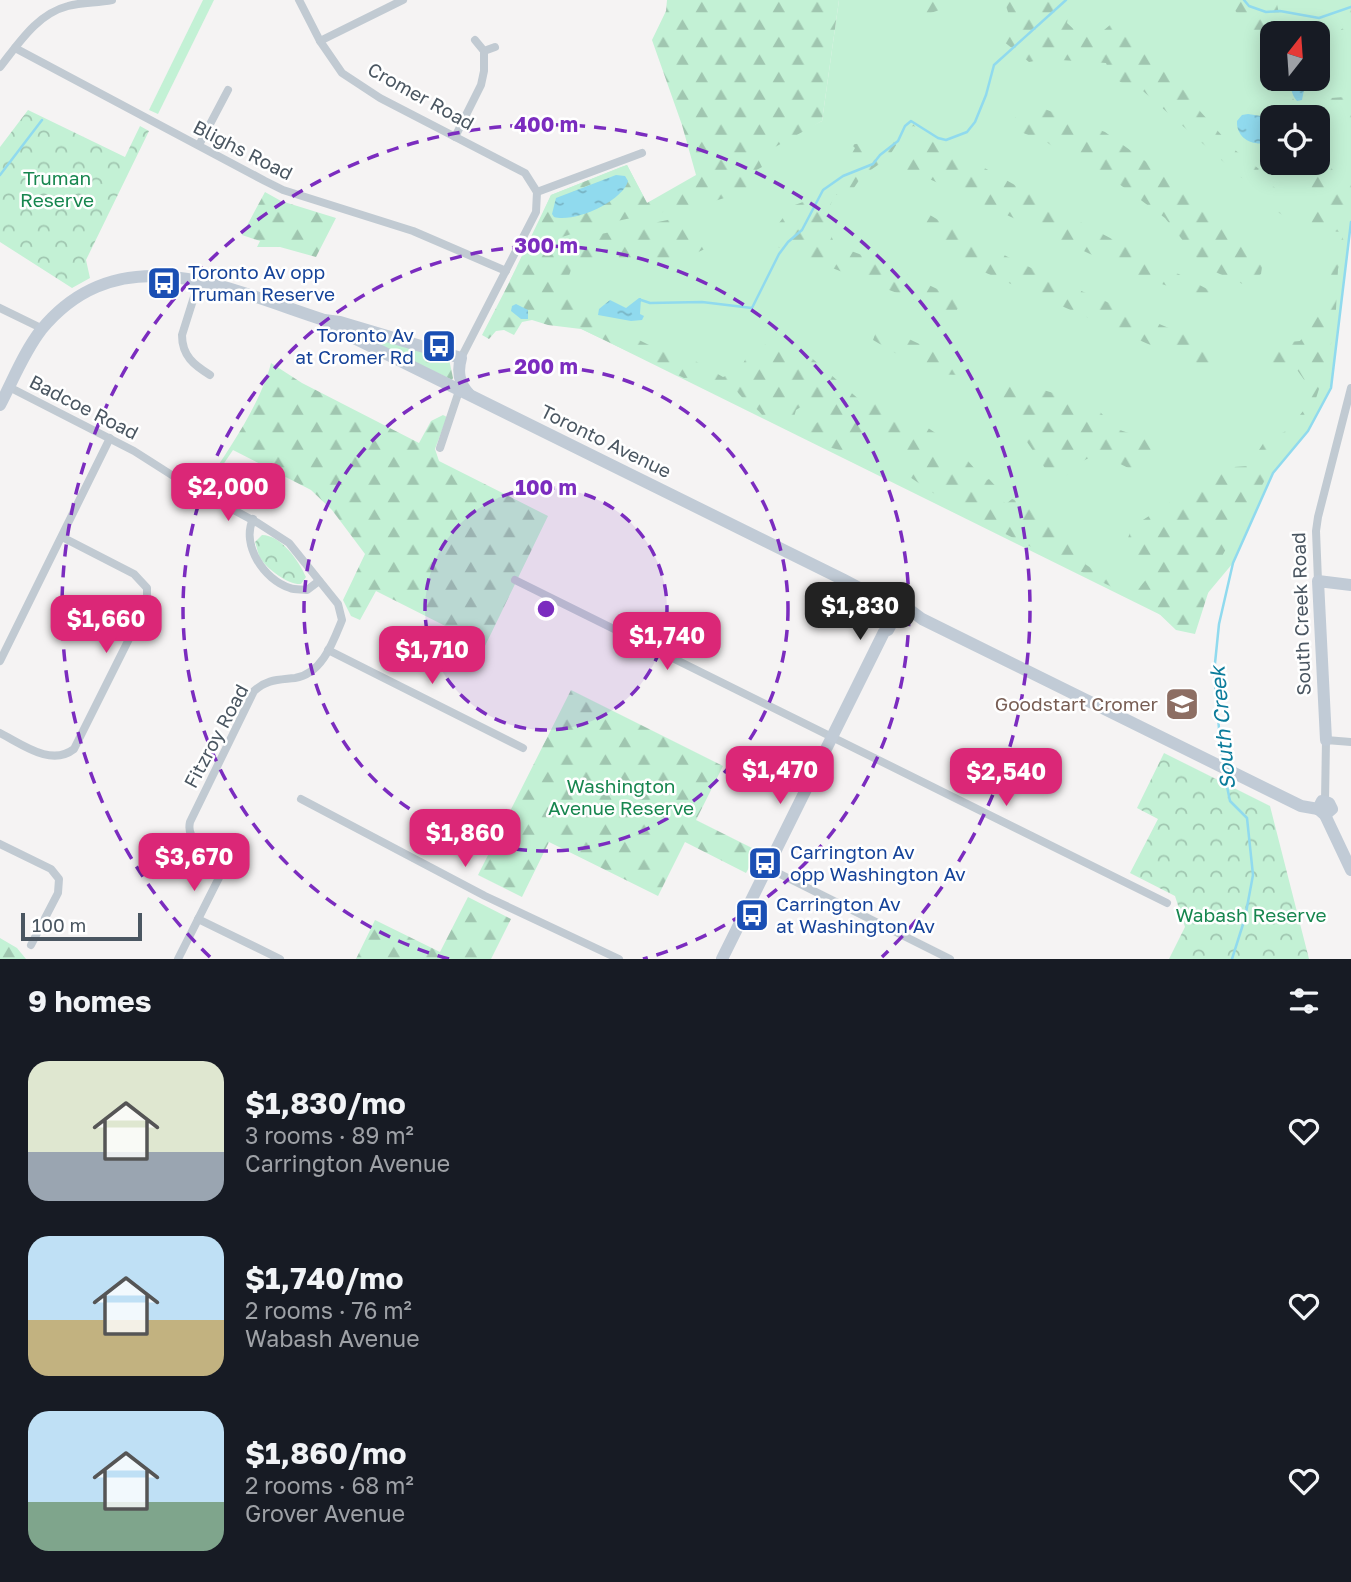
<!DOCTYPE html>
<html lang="en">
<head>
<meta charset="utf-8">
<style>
  body { margin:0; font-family:"Golos Text",sans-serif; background:#20242c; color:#f1f3f6; height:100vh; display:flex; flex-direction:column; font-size:26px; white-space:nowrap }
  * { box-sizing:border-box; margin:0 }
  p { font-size:23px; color:#9ea1a6 }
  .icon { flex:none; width:38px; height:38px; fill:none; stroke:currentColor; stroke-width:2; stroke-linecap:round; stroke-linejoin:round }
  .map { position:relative; height:959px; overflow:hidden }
  .panel { display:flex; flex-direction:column; background:#171b24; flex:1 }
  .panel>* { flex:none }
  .needle { width:46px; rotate:17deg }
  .buttons { position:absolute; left:1260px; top:21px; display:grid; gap:14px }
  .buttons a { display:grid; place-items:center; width:70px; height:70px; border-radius:14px; background:#171b24; box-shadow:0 4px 18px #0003; font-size:35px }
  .scale { position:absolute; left:21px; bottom:18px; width:121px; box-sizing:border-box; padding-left:7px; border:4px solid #4a5661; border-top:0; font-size:19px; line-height:24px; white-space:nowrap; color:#4a5661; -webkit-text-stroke:5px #fff; paint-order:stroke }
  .price { position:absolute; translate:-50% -60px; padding:0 16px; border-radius:14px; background:#db2777; color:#fff; font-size:23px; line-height:46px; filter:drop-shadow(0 2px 4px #0008) }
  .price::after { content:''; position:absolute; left:50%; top:42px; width:21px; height:16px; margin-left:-10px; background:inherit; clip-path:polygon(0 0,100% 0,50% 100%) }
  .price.selected { background:#222; color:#fff }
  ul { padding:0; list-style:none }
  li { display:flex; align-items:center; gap:21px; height:175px; padding:0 28px }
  li span { display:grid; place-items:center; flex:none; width:196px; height:140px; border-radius:21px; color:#555 }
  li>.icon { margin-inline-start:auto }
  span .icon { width:84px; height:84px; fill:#fffc; stroke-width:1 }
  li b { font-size:30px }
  h2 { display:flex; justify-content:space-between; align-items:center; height:84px; padding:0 28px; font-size:30px }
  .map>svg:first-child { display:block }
  .grass { fill:#c3f1d5; fill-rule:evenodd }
  .forest { fill:url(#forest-firs); fill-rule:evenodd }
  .park { fill:url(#park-crowns) }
  .water { fill:url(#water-ripples) }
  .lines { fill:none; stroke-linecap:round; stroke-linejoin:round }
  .stream { stroke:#90daee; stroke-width:2.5 }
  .street { stroke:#c1cad2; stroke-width:8 }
  .secondary { stroke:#c1cbd6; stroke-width:12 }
  .ring { fill:none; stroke:#7b2cbf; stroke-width:3.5; stroke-dasharray:12 9 }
  .labels { text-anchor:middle; stroke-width:5; stroke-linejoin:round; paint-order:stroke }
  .street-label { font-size:19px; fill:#4a5661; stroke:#fff }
  .park-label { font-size:19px; fill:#17864f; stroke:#fff }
  .transit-label { font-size:19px; fill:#164399; stroke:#fff; text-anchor:start }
  .education-label { font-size:19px; fill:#785e54; stroke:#fff; text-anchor:end }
  .water-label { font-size:21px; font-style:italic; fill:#0c7c9b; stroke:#fff }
  .centre { fill:#7b2cbf; stroke:#fff; stroke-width:3.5 }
  .ring-label { font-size:21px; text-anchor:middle; font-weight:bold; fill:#7b2cbf; stroke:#fff; stroke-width:5; stroke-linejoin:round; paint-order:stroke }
</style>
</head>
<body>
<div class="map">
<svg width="1351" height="959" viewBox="0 0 1351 959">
  <defs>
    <pattern id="forest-firs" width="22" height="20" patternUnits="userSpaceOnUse" patternTransform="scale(1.75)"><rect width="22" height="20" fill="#c3f1d5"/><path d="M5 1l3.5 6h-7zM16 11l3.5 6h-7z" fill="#a0c6b0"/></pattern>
    <pattern id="park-crowns" width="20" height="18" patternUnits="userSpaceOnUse" patternTransform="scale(1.75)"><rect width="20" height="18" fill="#c3f1d5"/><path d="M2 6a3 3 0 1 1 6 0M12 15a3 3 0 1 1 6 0" fill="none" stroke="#a0c6b0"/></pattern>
    <pattern id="water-ripples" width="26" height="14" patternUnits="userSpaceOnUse" patternTransform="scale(1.75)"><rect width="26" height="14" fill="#90daee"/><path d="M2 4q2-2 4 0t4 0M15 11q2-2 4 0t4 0" fill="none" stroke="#78b4c4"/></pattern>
  </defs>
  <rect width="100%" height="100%" fill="#f5f3f3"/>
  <g class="grass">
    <polygon points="203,0 214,0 158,114 149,110"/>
    <path d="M839,0h512v222l-20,166 -23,43 -35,42 -40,90 -52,62 -676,-334 46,-96 76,-30 20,38 175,-82zM1272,33h46v46h-46zM1272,117h46v46h-46z"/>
  </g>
  <g class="forest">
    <path d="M667,0h172l-17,121 -65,36 5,10 -11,6 -2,13 -15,9c-47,16 -97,19 -145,33 -16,4 -41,18 -57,9l19,-42 70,-28 6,-2 20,38 49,-28 -14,-50 -30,-85 14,-29zM616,175l-63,36 3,-13 4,-2z"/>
    <polygon points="921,0 950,0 948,7 925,15"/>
    <polygon points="1004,0 1083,0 1069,10 1067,23 1079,34 1098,35 1116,20 1140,34 1199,110 1235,150 1259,169 1250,178 1243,179 1135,84 1122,83 1111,76 1106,63 1045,59 1029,62 1003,41 1011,21"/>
    <polygon points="1227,0 1272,0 1277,4 1283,33 1272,33 1272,75 1266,51"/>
    <polygon points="1343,0 1351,0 1351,36 1335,52 1331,45 1336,34 1349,23"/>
    <polygon points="1273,79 1283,79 1297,106 1277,94"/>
    <polygon points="1344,97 1351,104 1351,122 1341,107 1329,115 1315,109 1316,104 1331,98"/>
    <polygon points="1034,105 1105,132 1184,189 1250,250 1262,267 1261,274 1245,285 1204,267 1165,218 1111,178 1090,176 1048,143 1004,125"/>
    <path d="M909,117l23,12 -7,1 -12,-4 -8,5 -17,27 -26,18 -13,19h-15l-9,26 10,24 43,16 74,35 6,12 -4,7 -184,-71 -1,-8 23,-30 11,-4 39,-27 4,-7 8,-5 -4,-6 5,-9 -3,-3c12,-4 23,4 35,-2 12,-6 11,-20 22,-26z"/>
    <polygon points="920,135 965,157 1093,229 1209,290 1208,300 1133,274 923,176 897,175 900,158"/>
    <path d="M1351,159v31l-7,25v36l-6,18 -3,60 -16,60 -10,31 -21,19 -71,126 -22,69 -19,-4 -24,-23 -191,-95 -57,-39 -8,-27 2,-9 -25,-9 -11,28 -45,-12 -9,-11 16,-19 -4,-15 -13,4 -11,7 -4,14 -30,-9c-7,-10 -19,-14 -26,-25l3,-7c-19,-1 -36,-6 -55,-5l-103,-49 -33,-4 -16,-5 -10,2 -8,13 -10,-5 -8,1 -7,8 -7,-4 43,-83 15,2 61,-20 76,-16 6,11 25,13 -1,6 -28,13 -9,-2 -87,1 -12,10 -6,17 2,8 12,15 70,35 20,1 54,31 16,-6 12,-22 23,-7 32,11 56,49 18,-2 17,18 15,-1 25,17 -6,14 29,4 15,17 -9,11 6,7 17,-8 13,14 -1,6 5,5 6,-5 10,3 5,6 14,6 24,8 25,32 -5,10 6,4 10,-4 12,10v9l12,-1 14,6 10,-12 -21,-38 4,-11 65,-42 21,-17 31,-2 15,-24 24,-12 23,-29 -1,-13 -15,-21 -25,1 -4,-9c10,-14 16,-17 34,-18 25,-31 25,-46 35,-82 3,-10 7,-16 8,-27 -26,0 -88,-16 -77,-51l12,9 10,15 23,11 4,-13 -11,-9 -2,-8 18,-21 10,1 4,6 10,3z"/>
    <polygon points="265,192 281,201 336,218 316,257 280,247 257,247 260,241 242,235"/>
    <path d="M918,208c91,55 190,95 287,135l11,11 -2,14 -34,-10 -221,-97 -55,-42z"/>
    <polygon points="336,324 449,359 453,378 452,380"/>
    <polygon points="877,329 894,332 964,365 960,375 931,374 873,340"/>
    <path d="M271,363l31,20 117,60 12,-22 12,-6 4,2 -12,32 4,12 109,55 -63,130 -109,-55 -16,29 -9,-4 -8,-16 22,-46 -33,-44 -21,-20 -78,-40 -25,37 -3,-2c23,-34 56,-82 66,-122z"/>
    <path d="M1017,382l76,23 24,24 35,12 7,10 -1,13 -5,6 -15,3c-43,-22 -43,-26 -80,10l-9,-9 -48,-70 -7,-2 -4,-6 1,-6 12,-6z"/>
    <polygon points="571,690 723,766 696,820 758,851 746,873 685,842 658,896 549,842 522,897 478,875"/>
    <polygon points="468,897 511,919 491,959 356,959 375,920 440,952"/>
    <polygon points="0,938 17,948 26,959 0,959"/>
  </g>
  <g class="park">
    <polygon points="28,110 125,157 140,126 149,131 86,260 90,278 72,288 0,242 0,147"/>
    <path d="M262,535c19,0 37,26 44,42l-5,7c-12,1 -33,-14 -40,-25 -3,-4 -4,-12 -6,-17z"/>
    <polygon points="1164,753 1270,806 1309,959 1169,959 1185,927 1175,896 1130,873 1158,819 1137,808"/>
  </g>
  <g class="water">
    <path d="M1286,79h14l4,11 -2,10 -5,1c-6,-6 -5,-15 -11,-22z"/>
    <path d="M1248,114l13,2 11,9v16c-16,7 -36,-1 -35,-20l5,-6z"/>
    <path d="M616,175l9,1 3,5c-6,21 -54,42 -74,36l-2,-3 4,-16z"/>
    <polygon points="639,298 641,298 640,314 644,316 642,320 631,321 598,315 599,309 610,300 626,308"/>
    <polygon points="516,304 528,310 528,319 521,319 511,311 512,306"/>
  </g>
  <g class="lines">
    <g class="stream">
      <polyline points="1244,0 1249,6 1266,12 1280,11 1319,18 1351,7"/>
      <polyline points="0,175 42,120"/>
      <polyline points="641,300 650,303 702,302 752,308 779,254 788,242 802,230 823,190 843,176 873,164 880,155 898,141 905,126 911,121 938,138 946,140 967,132 975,122 986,95 994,65 1066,0"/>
      <polyline points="1222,762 1214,673 1219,624 1233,563 1273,473 1308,431 1331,388 1351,222"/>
      <polyline points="1224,772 1230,801 1247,818 1253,875 1245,918 1232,959"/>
    </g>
    <g class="street">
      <polyline points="299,0 320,41 342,73 380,98 525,173 537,192 536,212 461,358"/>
      <polyline points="320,41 403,0"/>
      <polyline points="15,48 265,181 283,190 413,231 506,271"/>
      <polyline points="484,51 495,47"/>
      <path d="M0,67c19,-24 37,-53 68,-61 14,-4 29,-3 44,-6"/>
      <polyline points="455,137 481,85 484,71 484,51 475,40"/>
      <polyline points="199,145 228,90"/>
      <polyline points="537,192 642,153"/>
      <path d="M199,281l-17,54c0,21 12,30 28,40"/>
      <polyline points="0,308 43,329"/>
      <path d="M9,387l125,64 55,35 69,37 31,20 49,61 4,16c-9,22 -20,54 -47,58 -17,2 -28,1 -41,13l-64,131c-5,22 22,28 38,36"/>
      <polyline points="440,448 459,391"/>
      <path d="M253,519c-12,26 11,61 37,69 5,2 12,1 17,2l12,-9"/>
      <polyline points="515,580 1167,903"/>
      <polyline points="1318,581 1316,531 1318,517 1351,388"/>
      <polyline points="328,650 523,748"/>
      <polyline points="0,661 110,438"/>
      <path d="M0,733c22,11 51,34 74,16l73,-146v-15l-13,-14 -72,-37"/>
      <polyline points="301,799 485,896 619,959"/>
      <polyline points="1325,801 1326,740 1351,742"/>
      <polyline points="0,844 51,869 59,879 58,893 31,945"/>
      <polyline points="768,868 950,959"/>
      <polyline points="198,919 280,959"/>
      <polyline points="178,959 237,842"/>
    </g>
    <g class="secondary">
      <polyline points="324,320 336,329 844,580 867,592 887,608"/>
      <path d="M0,405c13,-25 24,-53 41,-75 79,-96 187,-41 283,-10l16,2 121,36c-4,14 -2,25 8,36"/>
      <polyline points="876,596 898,601 922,619 1301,806 1318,809"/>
      <polyline points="1326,740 1318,581 1351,585"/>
      <polyline points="1318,809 1325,815 1351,870"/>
      <polyline points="1318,809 1322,801 1329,803 1332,809 1325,815"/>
      <polyline points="722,959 884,632 888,630 896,615"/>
    </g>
  </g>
  <circle cx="546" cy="609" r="121" fill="#7b2cbf" fill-opacity=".12"/>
  <g class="ring">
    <circle cx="546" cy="609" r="121"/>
    <circle cx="546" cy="609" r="242"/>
    <path d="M449 959A363 363 0 1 1 643 959"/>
    <path d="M210 957A484 484 0 1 1 882 957"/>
  </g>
  <defs>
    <g id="bus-square" transform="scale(1.75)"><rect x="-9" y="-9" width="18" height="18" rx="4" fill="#1a4fb4" stroke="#fff"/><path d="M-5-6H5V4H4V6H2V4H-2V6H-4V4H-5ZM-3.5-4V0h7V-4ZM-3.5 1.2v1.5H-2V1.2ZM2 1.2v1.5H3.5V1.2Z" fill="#fff"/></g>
    <g id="school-square" transform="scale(1.75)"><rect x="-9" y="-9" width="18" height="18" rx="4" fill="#8d6e63" stroke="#fff"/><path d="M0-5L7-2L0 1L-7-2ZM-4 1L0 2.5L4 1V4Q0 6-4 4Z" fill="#fff"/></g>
  </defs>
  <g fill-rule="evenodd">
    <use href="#bus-square" x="164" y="283"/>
    <use href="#bus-square" x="439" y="346"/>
    <use href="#school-square" x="1182" y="704"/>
    <use href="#bus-square" x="765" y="863"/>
    <use href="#bus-square" x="752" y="915"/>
  </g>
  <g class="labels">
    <g class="street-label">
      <text transform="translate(421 96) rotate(29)" y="7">Cromer Road</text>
      <text transform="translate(243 150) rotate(27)" y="7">Blighs Road</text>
      <text transform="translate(84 407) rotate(27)" y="7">Badcoe Road</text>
      <text transform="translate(606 441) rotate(26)" y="7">Toronto Avenue</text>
      <text transform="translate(1301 614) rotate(-92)" y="7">South Creek Road</text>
      <text transform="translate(216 736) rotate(-62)" y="7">Fitzroy Road</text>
    </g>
    <g class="park-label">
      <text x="57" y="185">Truman<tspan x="57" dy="22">Reserve</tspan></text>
      <text x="621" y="793">Washington<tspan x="621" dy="22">Avenue Reserve</tspan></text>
      <text x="1251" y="922">Wabash Reserve</text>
    </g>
    <g class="transit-label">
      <text x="188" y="279">Toronto Av opp<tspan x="188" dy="22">Truman Reserve</tspan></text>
      <text x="414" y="342" text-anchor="end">Toronto Av<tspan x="414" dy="22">at Cromer Rd</tspan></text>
      <text x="790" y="859">Carrington Av<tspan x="790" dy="22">opp Washington Av</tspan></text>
      <text x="776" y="911">Carrington Av<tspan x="776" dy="22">at Washington Av</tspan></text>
    </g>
    <g class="education-label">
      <text x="1158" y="711">Goodstart Cromer</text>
    </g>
    <g class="water-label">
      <text transform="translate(1223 728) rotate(-95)" y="7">South Creek</text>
    </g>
  </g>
  <circle cx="546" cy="609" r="10" class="centre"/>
  <g class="ring-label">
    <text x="546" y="132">400 m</text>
    <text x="546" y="253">300 m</text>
    <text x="546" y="374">200 m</text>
    <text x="546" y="495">100 m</text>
  </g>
</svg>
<div class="buttons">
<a><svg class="needle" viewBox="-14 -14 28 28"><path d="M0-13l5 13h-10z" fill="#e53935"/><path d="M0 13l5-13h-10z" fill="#9ea1a6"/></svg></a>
<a><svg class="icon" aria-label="locate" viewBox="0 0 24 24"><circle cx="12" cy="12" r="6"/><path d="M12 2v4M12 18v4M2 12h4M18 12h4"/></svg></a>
</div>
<div class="scale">100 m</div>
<b class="price" style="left:228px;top:523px">$2,000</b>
<b class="price selected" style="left:860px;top:642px">$1,830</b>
<b class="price" style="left:106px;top:655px">$1,660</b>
<b class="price" style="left:667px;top:672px">$1,740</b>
<b class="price" style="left:432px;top:686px">$1,710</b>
<b class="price" style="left:780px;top:806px">$1,470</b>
<b class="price" style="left:1006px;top:808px">$2,540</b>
<b class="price" style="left:465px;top:869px">$1,860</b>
<b class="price" style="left:194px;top:893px">$3,670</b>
</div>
<section class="panel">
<h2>9 homes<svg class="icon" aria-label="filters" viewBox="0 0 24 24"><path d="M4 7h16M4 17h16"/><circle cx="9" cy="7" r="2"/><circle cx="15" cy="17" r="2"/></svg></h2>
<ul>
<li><span style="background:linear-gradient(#dfe7d0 65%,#9aa5b1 0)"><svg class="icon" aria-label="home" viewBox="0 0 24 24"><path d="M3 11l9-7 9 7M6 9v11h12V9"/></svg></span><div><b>$1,830/mo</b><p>3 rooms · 89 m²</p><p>Carrington Avenue</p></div><svg class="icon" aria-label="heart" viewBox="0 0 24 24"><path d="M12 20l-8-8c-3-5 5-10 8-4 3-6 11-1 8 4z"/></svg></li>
<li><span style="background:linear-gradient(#bfe0f5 60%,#c2b280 0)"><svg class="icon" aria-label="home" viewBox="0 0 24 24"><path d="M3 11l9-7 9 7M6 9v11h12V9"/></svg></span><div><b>$1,740/mo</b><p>2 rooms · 76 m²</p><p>Wabash Avenue</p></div><svg class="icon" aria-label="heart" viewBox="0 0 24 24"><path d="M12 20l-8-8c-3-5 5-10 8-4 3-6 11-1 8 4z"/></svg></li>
<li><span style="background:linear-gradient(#bfe0f5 65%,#7fa58c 0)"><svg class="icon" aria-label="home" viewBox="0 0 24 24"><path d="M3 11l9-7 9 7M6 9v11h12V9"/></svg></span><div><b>$1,860/mo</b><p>2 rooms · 68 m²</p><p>Grover Avenue</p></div><svg class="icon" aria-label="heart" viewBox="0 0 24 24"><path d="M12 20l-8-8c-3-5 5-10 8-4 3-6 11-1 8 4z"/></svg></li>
</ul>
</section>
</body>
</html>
